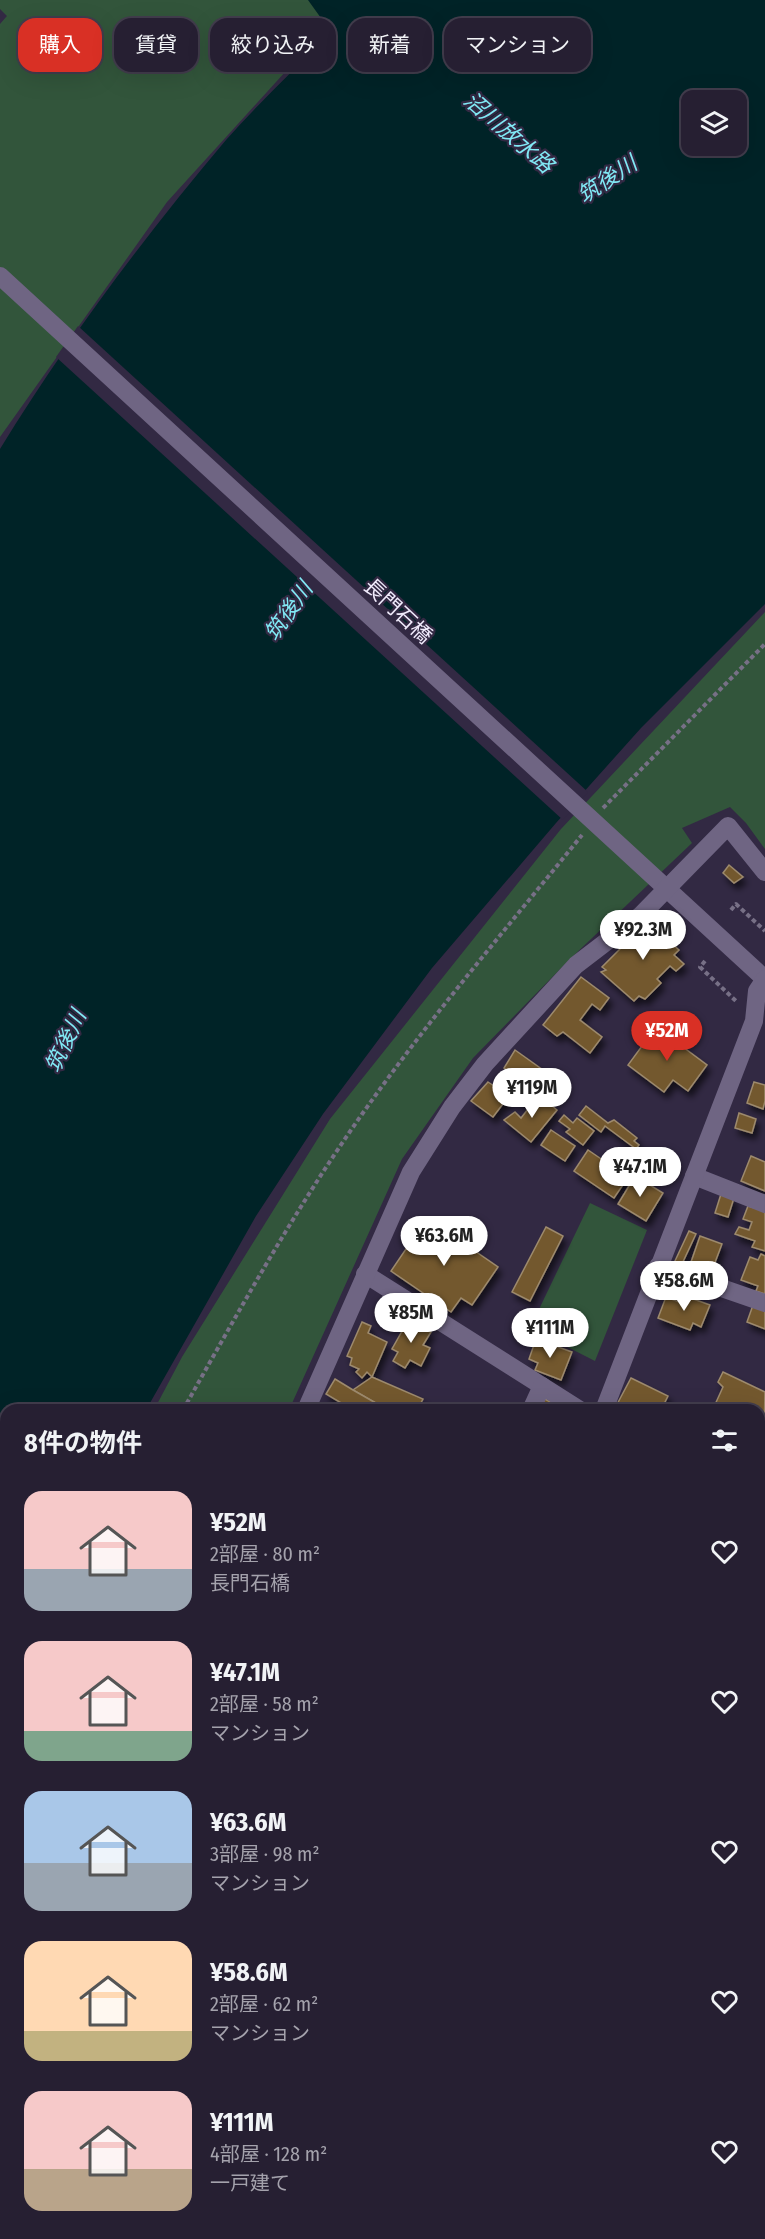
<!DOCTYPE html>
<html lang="ja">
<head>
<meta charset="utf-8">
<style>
  body { margin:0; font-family:"Fira Sans Condensed","Noto Sans JP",sans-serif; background:#322c3e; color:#f1f3f6; height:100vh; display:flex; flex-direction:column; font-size:22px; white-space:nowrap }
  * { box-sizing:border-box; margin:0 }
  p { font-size:20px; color:#a4a2ac }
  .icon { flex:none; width:33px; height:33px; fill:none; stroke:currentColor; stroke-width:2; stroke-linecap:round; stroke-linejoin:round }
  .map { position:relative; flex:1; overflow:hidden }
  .drawer { position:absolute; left:0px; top:1404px; width:765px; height:836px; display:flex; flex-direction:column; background:#261f32; border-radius:18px 18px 0 0; box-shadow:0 6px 24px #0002,0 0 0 2px #423d4d }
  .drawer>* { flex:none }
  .guide { position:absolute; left:18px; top:18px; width:729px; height:54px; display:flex; gap:12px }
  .tools { position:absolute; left:681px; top:90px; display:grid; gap:12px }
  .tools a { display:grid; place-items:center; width:66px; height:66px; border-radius:12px; background:#261f32; box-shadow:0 6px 24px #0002,0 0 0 2px #423d4d; font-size:30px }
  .price { position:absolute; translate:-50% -51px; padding:0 14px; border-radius:21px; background:#fff; color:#222; font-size:20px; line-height:39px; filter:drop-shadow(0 2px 3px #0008) }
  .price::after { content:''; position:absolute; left:50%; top:36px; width:18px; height:14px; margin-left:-9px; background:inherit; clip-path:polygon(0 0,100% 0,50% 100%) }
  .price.active { background:#d93025; color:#fff }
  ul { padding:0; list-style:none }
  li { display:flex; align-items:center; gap:18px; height:150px; padding:0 24px }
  li span { display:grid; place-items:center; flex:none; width:168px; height:120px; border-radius:18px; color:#555 }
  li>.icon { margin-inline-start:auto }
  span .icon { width:72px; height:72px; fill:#fffc; stroke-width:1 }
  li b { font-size:26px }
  h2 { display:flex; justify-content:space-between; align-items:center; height:72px; padding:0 24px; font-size:26px }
  .tag { padding:0 21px; border-radius:18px; background:#261f32; box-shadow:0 6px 24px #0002,0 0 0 2px #423d4d; font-size:21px; line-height:54px }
  .tag.active { background:#d93025; color:#fff }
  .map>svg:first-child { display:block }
  .green { fill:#32553b }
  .water { fill:#002327; fill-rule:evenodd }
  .pier { fill:#322943 }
  .building { fill:#73582e; stroke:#9d8a6d; stroke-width:1.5; filter:url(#shadow) }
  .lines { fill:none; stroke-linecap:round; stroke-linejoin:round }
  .path { stroke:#777086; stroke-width:4; stroke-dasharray:4.5 3; stroke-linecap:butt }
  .minor { stroke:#6f6583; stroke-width:18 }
  .labels { text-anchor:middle; stroke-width:4.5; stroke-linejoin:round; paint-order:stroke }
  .street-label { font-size:21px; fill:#f0ebfc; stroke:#322943 }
  .water-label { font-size:22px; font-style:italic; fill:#81e9f5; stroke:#322943 }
</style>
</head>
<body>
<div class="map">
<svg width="765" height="2239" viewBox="0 0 765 2239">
  <defs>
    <filter id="shadow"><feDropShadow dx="3.5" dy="6" stdDeviation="3" flood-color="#0009"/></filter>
  </defs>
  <rect width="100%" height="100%" fill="#322943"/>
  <g class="green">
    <polygon points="0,0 358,0 326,27 167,202 0,437 0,24 7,16 0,9"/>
    <polygon points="765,612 765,849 746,823 730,807 682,828 692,843 570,959 473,1058 402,1159 289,1410 154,1410 182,1357 330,1119 561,829"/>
    <polygon points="590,1203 647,1230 595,1361 530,1328"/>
    <polygon points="6,1690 6,1882 0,1890 0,1701"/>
    <polygon points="759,1797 765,1802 765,1929 759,1929"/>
    <polygon points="6,2066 6,2107 0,2112 0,2073"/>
    <polygon points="6,2160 6,2234 12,2234 9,2239 0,2239 0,2166"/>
  </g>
  <path class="water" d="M308,0h457v604l-124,124 -85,95 -124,145 -109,146 -67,102 -110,194h-140v263l-6,11v-1235c67,-109 144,-212 226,-309 33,-37 70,-72 105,-108zM692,100h44v46h-44z"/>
  <polygon class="pier" points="78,326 588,792 563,820 56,357"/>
  <g class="building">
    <polygon points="729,865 743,877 734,883 723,873"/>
    <polygon points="652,917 670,935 667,939 679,950 674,955 684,964 676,971 670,966 657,979 661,983 645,999 639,996 634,1001 601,972 606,970 602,967"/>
    <polygon points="581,977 609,998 600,1010 592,1004 580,1020 602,1037 590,1053 563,1032 557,1036 543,1025"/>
    <polygon points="656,1027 707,1065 688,1091 673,1080 664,1092 628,1065"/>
    <polygon points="515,1050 543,1070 526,1083 504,1068"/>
    <polygon points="488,1082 509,1096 493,1117 471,1101"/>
    <polygon points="754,1082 765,1085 765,1101 763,1109 747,1103"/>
    <polygon points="526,1083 534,1090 525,1102 516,1096"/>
    <polygon points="539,1095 557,1110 531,1142 504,1120 515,1112 521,1118"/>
    <polygon points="586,1106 608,1123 614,1120 637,1138 634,1141 639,1145 636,1149 605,1126 601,1132 579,1115"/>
    <polygon points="739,1113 756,1119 752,1133 735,1128"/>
    <polygon points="564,1115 573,1123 577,1118 594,1131 583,1145 566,1132 570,1129 559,1121"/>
    <polygon points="551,1130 575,1146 565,1161 541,1145"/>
    <polygon points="588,1150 616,1169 623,1159 635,1167 614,1198 574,1171"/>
    <polygon points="751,1156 765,1162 765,1191 741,1181"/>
    <polygon points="635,1176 663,1193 646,1221 618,1204"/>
    <polygon points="721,1194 734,1198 728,1217 715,1213"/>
    <polygon points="748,1206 765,1211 765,1251 752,1247 755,1241 735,1234 739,1227 749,1230 752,1222 743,1219"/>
    <polygon points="427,1218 498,1267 472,1305 461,1298 451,1312 391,1271"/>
    <polygon points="546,1227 563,1236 530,1301 512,1292"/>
    <polygon points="689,1231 696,1234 681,1266 674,1263"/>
    <polygon points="700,1236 722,1244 711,1273 690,1265"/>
    <polygon points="761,1254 765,1256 765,1294 756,1291 758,1286 741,1280 750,1257 758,1260"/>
    <polygon points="685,1296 710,1305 701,1327 693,1323 690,1330 658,1318 666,1297 682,1303"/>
    <polygon points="753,1305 765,1310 765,1329 747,1322"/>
    <polygon points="406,1314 414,1318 412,1322 431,1332 423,1345 430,1348 421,1366 410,1360 405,1368 393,1361 398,1352 392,1349 406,1324 400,1320"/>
    <polygon points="362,1322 371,1326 368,1333 387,1342 372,1377 367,1372 362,1378 356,1372 359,1369 350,1365 352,1358 347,1356"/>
    <polygon points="536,1339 572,1352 561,1380 535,1370 538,1363 529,1359"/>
    <polygon points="723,1372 765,1392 764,1434 759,1432 759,1410 713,1409 723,1387 718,1382"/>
    <polygon points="372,1377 423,1399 417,1410 388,1410 353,1390"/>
    <polygon points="631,1378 668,1396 661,1410 614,1410"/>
    <polygon points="335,1379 353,1390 388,1410 353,1410 326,1394"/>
    <polygon points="545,1399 564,1410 538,1410"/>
    <polygon points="763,1438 765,1439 765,1454 759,1449 759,1444"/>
    <polygon points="765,1493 765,1520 759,1516 759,1501"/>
    <polygon points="765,1580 765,1609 759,1605 759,1587"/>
    <polygon points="759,1971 765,1975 765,1998 759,1994"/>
    <polygon points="761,2101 765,2104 765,2138 759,2134 759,2103"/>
    <polygon points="759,2141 765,2145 765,2179 763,2182 759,2179"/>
    <polygon points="765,2197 765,2226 759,2221 759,2205"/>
    <polygon points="63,2234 68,2234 72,2237 75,2234 81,2239 59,2239"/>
    <polygon points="202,2234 221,2234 224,2239 195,2239 194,2237"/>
    <polygon points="244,2234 263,2234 270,2239 240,2239"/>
    <polygon points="316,2234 343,2234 346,2237 343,2239 310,2239"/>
    <polygon points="359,2234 390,2234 385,2239 355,2239"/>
    <polygon points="430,2234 505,2234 500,2239 435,2239"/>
    <polygon points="507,2234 513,2234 519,2239 502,2239"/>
    <polygon points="545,2234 574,2234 570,2239 551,2239"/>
    <polygon points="625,2234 646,2234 654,2239 621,2239"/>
  </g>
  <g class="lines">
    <g class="path">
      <polyline points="603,808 765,644"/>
      <polyline points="731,910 736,904 765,931"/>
      <polyline points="705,961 700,967 737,1002"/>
      <path d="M183,1410c53,-94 105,-188 166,-277 71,-104 154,-200 233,-298"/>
      <polyline points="0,1758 6,1747"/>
      <polyline points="0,1972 6,1964"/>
      <polyline points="0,2013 6,2018"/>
    </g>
    <g class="minor">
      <polyline points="0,276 765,979"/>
      <polyline points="694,1176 765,1204"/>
      <polyline points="658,1266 765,1303"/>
      <polyline points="365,1274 580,1410"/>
      <polyline points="306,1410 411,1172 452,1107 485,1064 576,965 640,916 728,826 765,872"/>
      <polyline points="531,1410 542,1386"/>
      <polyline points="604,1410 754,1021 757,991 765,979"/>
      <polyline points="759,1531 765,1535"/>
      <polyline points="759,1575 765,1569"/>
      <polyline points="759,2030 765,2021"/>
      <polyline points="759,2070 765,2074"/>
      <polyline points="165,2234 168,2239"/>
      <polyline points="405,2234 411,2239"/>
      <polyline points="41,2239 44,2234"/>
      <polyline points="592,2239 596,2234"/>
    </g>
  </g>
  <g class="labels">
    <g class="street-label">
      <text transform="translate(398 611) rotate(43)" y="7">長門石橋</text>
    </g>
    <g class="water-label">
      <text transform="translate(509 132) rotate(41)" y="8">沼川放水路</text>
      <text transform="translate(607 179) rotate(-34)" y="8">筑後川</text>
      <text transform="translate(288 611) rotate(-55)" y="8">筑後川</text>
      <text transform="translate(65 1041) rotate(-65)" y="8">筑後川</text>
    </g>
  </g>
</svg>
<div class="tools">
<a><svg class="icon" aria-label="layers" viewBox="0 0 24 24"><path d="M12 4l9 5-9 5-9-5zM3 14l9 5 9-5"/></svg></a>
</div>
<b class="price" style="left:643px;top:961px">¥92.3M</b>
<b class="price active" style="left:667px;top:1062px">¥52M</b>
<b class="price" style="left:532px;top:1119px">¥119M</b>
<b class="price" style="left:640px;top:1198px">¥47.1M</b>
<b class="price" style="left:444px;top:1267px">¥63.6M</b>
<b class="price" style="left:684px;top:1312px">¥58.6M</b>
<b class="price" style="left:411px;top:1344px">¥85M</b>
<b class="price" style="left:550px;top:1359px">¥111M</b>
<div class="guide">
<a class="tag active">購入</a>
<a class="tag">賃貸</a>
<a class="tag">絞り込み</a>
<a class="tag">新着</a>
<a class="tag">マンション</a>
</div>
<section class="drawer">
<h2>8件の物件<svg class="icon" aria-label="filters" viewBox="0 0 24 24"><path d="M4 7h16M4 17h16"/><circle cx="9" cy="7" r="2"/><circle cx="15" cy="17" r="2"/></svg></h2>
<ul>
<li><span style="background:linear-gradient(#f6c9c9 65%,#9aa5b1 0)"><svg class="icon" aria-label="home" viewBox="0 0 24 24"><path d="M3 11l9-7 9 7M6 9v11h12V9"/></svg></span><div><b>¥52M</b><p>2部屋 · 80 m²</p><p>長門石橋</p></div><svg class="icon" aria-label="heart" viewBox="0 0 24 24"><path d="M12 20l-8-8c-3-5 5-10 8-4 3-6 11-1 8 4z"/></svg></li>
<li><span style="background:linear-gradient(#f6c9c9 75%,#7fa58c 0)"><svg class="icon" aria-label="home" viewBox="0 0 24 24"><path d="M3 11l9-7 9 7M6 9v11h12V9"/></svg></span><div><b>¥47.1M</b><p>2部屋 · 58 m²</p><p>マンション</p></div><svg class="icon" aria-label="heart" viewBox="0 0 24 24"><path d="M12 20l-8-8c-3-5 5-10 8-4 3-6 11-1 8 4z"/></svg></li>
<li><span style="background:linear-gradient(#a9c7e8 60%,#9aa5b1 0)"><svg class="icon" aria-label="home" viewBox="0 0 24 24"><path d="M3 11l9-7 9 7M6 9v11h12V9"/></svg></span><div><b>¥63.6M</b><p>3部屋 · 98 m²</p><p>マンション</p></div><svg class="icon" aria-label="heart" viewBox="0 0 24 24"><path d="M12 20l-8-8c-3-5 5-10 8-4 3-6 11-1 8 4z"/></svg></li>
<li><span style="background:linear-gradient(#ffd9b3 75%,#c2b280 0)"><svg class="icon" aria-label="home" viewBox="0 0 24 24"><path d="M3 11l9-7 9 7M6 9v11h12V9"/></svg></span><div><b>¥58.6M</b><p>2部屋 · 62 m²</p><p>マンション</p></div><svg class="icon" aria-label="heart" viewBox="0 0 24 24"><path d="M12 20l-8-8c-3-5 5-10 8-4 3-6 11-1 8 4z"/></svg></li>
<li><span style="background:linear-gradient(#f6c9c9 65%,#b9a48a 0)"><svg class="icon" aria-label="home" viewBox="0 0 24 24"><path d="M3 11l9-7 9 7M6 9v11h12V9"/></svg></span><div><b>¥111M</b><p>4部屋 · 128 m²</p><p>一戸建て</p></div><svg class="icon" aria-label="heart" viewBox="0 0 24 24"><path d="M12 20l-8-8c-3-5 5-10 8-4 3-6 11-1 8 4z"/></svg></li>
</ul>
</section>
</div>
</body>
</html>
